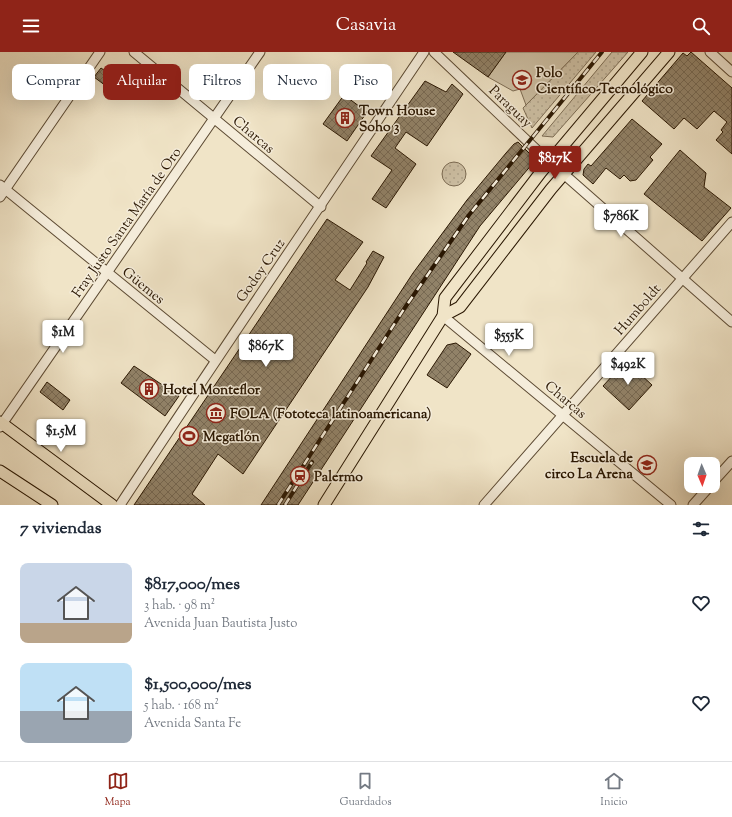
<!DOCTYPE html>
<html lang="es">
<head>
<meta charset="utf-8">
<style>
  body { margin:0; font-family:"Sorts Mill Goudy",serif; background:#f2f2f3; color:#1f2937; height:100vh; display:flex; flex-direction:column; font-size:15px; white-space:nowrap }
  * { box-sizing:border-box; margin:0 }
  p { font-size:13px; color:#747a83 }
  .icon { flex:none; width:22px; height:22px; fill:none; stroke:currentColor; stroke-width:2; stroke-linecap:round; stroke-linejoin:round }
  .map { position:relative; height:453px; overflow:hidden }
  .drawer { display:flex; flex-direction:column; background:#fff; flex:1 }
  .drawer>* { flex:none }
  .top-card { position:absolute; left:12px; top:12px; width:400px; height:36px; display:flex; gap:8px }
  .needle { width:26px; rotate:178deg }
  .tools { position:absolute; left:684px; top:405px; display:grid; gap:8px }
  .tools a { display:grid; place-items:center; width:36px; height:36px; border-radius:8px; background:#fff; box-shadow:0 4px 16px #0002; font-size:20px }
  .price { position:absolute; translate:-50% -34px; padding:0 9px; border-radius:4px; background:#fff; color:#222; font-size:13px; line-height:26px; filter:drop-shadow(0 1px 2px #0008) }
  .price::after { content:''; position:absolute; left:50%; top:24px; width:12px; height:9px; margin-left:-6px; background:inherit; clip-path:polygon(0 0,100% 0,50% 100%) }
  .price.selected { background:#8f2418; color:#fff }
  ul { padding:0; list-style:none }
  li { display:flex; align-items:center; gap:12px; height:100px; padding:0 20px }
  li span { display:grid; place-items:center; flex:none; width:112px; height:80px; border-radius:8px; color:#555 }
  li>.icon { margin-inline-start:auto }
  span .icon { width:48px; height:48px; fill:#fffc; stroke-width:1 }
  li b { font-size:17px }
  h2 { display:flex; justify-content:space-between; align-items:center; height:48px; padding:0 20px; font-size:17px }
  .chip { padding:0 14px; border-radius:8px; background:#fff; box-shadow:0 4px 16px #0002; font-size:14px; line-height:36px }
  .chip.selected { background:#8f2418; color:#fff }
  header { display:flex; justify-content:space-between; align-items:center; height:52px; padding:0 20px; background:#8f2418; color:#fff; font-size:18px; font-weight:600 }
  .tab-bar { display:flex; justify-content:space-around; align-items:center; height:56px; border-top:1px solid #e0e1e3; background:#fff; font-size:11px; color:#747a83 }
  .tab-bar a { display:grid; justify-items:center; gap:2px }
  .tab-bar .selected { color:#8f2418 }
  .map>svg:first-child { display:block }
  .grass { fill:url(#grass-dots); stroke:#7c6c54 }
  .park { fill:#cec1a6; stroke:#7c6c54 }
  .building { fill:url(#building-cross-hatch); stroke:#2a1702 }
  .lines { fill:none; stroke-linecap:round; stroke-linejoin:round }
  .minor-casing { stroke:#5c4a33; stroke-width:11 }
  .major-casing { stroke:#2a1702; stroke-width:13 }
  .minor { stroke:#f5eddb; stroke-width:9 }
  .major { stroke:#f0e4c7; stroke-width:11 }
  .rail-casing { stroke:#2a1702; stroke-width:4 }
  .rail { stroke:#f5eddb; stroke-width:2.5; stroke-dasharray:8; stroke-linecap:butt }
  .labels { text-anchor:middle; stroke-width:3; stroke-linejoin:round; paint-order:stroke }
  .poi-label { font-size:14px; font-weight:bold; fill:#2a1702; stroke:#f5eddb; text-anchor:start }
  .street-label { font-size:14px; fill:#2a1702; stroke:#f5eddb }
</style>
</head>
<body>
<header><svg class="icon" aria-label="menu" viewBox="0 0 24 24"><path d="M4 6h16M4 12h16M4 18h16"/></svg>Casavia<svg class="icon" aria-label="search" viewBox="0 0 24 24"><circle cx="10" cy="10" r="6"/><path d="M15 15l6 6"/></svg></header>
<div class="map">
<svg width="732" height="453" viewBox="0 0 732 453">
  <defs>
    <pattern id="grass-dots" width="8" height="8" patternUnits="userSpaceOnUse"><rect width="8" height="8" fill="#cec1a6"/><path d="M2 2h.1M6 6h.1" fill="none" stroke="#b1a58d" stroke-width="1.8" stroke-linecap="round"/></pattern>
    <pattern id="building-cross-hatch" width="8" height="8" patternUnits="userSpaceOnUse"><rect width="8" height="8" fill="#918268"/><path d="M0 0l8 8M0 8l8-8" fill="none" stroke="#776953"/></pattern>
  </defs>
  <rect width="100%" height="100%" fill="#f0e4c7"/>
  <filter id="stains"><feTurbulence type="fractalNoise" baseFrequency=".005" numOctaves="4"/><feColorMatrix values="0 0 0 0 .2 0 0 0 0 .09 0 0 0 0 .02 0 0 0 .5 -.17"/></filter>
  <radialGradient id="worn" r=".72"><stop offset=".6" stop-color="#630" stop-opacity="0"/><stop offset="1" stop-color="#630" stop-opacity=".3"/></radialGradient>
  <g class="grass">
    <polygon points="578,0 596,0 532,76 523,56"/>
    <polygon points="612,0 628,0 553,85 542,84"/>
    <circle cx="454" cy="122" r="12"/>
  </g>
  <polygon class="park" points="506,0 578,0 526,53 520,37 513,39 488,25"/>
  <g class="building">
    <polygon points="453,0 506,0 488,25"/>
    <polygon points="691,0 732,36 732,102 716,88 723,80 721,78 727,70 714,59 697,77 684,66 674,77 642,49 683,1 687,4"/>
    <polygon points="101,16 121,30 114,40 94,25"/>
    <polygon points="425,29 446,40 452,32 463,42 427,94 406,80 395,96 416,112 386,156 372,147 392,118 371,104"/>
    <polygon points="344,43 367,60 347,89 323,72"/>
    <polygon points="632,67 662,92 650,105 653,108 636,128 630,129 624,123 620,127 606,116 593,132 583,123 584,117 588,112 591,114"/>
    <polygon points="518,90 532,104 533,111 480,174 298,453 261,453 413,221 467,148 506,101 514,92"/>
    <polygon points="680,98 706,121 704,135 731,156 702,189 644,142"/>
    <polygon points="327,167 363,190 335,228 350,238 367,211 366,210 373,199 384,205 368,235 243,422 218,402 192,442 205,453 134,453"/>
    <polygon points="456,291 471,302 447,336 427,323 447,293"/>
    <polygon points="626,309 652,333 629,358 603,334"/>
    <polygon points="134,314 179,344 165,364 121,331"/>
    <polygon points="47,330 70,348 63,358 40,340"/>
  </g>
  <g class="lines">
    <g class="minor-casing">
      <g id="minor">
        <polyline points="134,0 321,155"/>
        <polyline points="434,0 541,102 732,270"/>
        <polyline points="710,0 732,20"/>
        <polyline points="0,133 215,308"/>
        <polyline points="0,145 100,0"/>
        <polyline points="443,264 671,453"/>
        <polyline points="0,375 260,0"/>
        <polyline points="713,430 732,409"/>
        <path d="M120,453c100,-152 202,-302 304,-453"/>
        <polyline points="484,453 732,170"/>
        <polyline points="693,453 710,434"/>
      </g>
    </g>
    <g class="major-casing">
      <g id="major">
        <polyline points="443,264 460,255 551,137 669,0"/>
        <polyline points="0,370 112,453"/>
        <polyline points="0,419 52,453"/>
        <polyline points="324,453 443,264 445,246 541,120 642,0"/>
      </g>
    </g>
    <use href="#minor" class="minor"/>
    <use href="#major" class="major"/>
    <g class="rail-casing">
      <g id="rail">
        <polyline points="278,453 404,257 469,163 602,0"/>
        <polyline points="285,453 312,410"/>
      </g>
    </g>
    <use href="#rail" class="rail"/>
  </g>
  <defs>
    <g id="university-ring" transform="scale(1)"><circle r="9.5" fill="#f5eddb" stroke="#8f2418" stroke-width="1.5"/><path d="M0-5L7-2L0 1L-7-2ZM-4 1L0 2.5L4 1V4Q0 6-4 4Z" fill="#8f2418"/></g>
    <g id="building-ring" transform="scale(1)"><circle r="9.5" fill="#f5eddb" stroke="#8f2418" stroke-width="1.5"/><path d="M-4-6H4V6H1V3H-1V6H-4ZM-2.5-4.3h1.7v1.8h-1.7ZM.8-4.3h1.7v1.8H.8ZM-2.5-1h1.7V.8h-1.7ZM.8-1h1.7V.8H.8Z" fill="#8f2418"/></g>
    <g id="museum-ring" transform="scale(1)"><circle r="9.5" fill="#f5eddb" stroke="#8f2418" stroke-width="1.5"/><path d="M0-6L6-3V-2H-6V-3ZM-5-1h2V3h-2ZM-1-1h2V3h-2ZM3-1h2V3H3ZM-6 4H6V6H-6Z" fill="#8f2418"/></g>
    <g id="stadium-ring" transform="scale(1)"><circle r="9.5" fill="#f5eddb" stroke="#8f2418" stroke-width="1.5"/><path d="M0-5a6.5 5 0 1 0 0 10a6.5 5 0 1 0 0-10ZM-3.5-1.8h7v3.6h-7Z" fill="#8f2418"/></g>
    <g id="station-ring" transform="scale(1)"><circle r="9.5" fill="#f5eddb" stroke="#8f2418" stroke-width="1.5"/><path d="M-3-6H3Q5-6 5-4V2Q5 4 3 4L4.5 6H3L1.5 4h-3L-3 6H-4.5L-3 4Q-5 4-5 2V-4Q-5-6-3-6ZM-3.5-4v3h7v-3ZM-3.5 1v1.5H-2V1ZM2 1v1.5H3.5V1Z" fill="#8f2418"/></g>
  </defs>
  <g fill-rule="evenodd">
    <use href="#university-ring" x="522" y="28"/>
    <use href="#building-ring" x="345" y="66"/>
    <use href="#building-ring" x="149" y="337"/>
    <use href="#museum-ring" x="216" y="361"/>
    <use href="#stadium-ring" x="189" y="384"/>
    <use href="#university-ring" x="647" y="413"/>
    <use href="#station-ring" x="300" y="424"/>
  </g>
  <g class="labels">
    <g class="poi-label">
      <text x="536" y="25">Polo<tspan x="536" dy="16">Científico-Tecnológico</tspan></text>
      <text x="359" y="63">Town House<tspan x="359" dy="16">Soho 3</tspan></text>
      <text x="163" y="342">Hotel Monteflor</text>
      <text x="230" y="366">FOLA (Fototeca latinoamericana)</text>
      <text x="203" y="389">Megatlón</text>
      <text x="633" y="410" text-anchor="end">Escuela de<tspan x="633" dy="16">circo La Arena</tspan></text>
      <text x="314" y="429">Palermo</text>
    </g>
    <g class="street-label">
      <text transform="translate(511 54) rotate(44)" y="5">Paraguay</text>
      <text transform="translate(254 82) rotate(40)" y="5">Charcas</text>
      <text transform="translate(126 170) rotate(-55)" y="5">Fray Justo Santa María de Oro</text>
      <text transform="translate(260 218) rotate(-55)" y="5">Godoy Cruz</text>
      <text transform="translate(144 233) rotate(39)" y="5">Güemes</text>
      <text transform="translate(637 257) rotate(-49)" y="5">Humboldt</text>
      <text transform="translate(566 347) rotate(40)" y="5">Charcas</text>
    </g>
  </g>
  <rect width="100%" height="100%" filter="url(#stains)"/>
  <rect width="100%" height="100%" fill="url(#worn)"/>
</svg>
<div class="tools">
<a><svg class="needle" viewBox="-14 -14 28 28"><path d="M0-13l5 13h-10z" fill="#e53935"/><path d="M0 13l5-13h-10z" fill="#747a83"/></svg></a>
</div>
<b class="price selected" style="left:555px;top:128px">$817K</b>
<b class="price" style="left:621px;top:186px">$786K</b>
<b class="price" style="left:63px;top:302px">$1M</b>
<b class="price" style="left:509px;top:305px">$555K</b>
<b class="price" style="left:266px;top:316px">$867K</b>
<b class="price" style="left:628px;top:334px">$492K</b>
<b class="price" style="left:61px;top:401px">$1.5M</b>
<div class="top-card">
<a class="chip">Comprar</a>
<a class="chip selected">Alquilar</a>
<a class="chip">Filtros</a>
<a class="chip">Nuevo</a>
<a class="chip">Piso</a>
</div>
</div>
<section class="drawer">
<h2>7 viviendas<svg class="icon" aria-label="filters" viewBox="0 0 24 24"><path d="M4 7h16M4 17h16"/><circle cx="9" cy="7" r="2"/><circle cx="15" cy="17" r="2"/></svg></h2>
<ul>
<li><span style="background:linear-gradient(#c9d6e8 75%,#b9a48a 0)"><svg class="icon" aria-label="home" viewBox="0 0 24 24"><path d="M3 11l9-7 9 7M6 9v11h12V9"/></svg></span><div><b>$817,000/mes</b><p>3 hab. · 98 m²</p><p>Avenida Juan Bautista Justo</p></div><svg class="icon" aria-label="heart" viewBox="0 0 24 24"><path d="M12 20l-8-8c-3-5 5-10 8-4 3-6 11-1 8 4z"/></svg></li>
<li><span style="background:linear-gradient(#bfe0f5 60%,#9aa5b1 0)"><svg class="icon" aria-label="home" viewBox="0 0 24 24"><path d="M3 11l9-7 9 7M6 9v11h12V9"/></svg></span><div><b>$1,500,000/mes</b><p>5 hab. · 168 m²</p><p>Avenida Santa Fe</p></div><svg class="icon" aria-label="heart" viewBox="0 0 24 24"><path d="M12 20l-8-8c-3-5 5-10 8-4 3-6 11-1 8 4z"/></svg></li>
</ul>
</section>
<nav class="tab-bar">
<a class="selected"><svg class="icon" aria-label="map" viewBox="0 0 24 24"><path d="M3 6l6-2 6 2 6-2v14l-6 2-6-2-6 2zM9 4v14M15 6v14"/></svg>Mapa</a>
<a><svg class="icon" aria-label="saved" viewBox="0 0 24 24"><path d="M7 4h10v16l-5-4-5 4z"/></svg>Guardados</a>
<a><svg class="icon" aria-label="home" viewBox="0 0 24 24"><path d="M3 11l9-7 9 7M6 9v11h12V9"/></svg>Inicio</a>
</nav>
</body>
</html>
